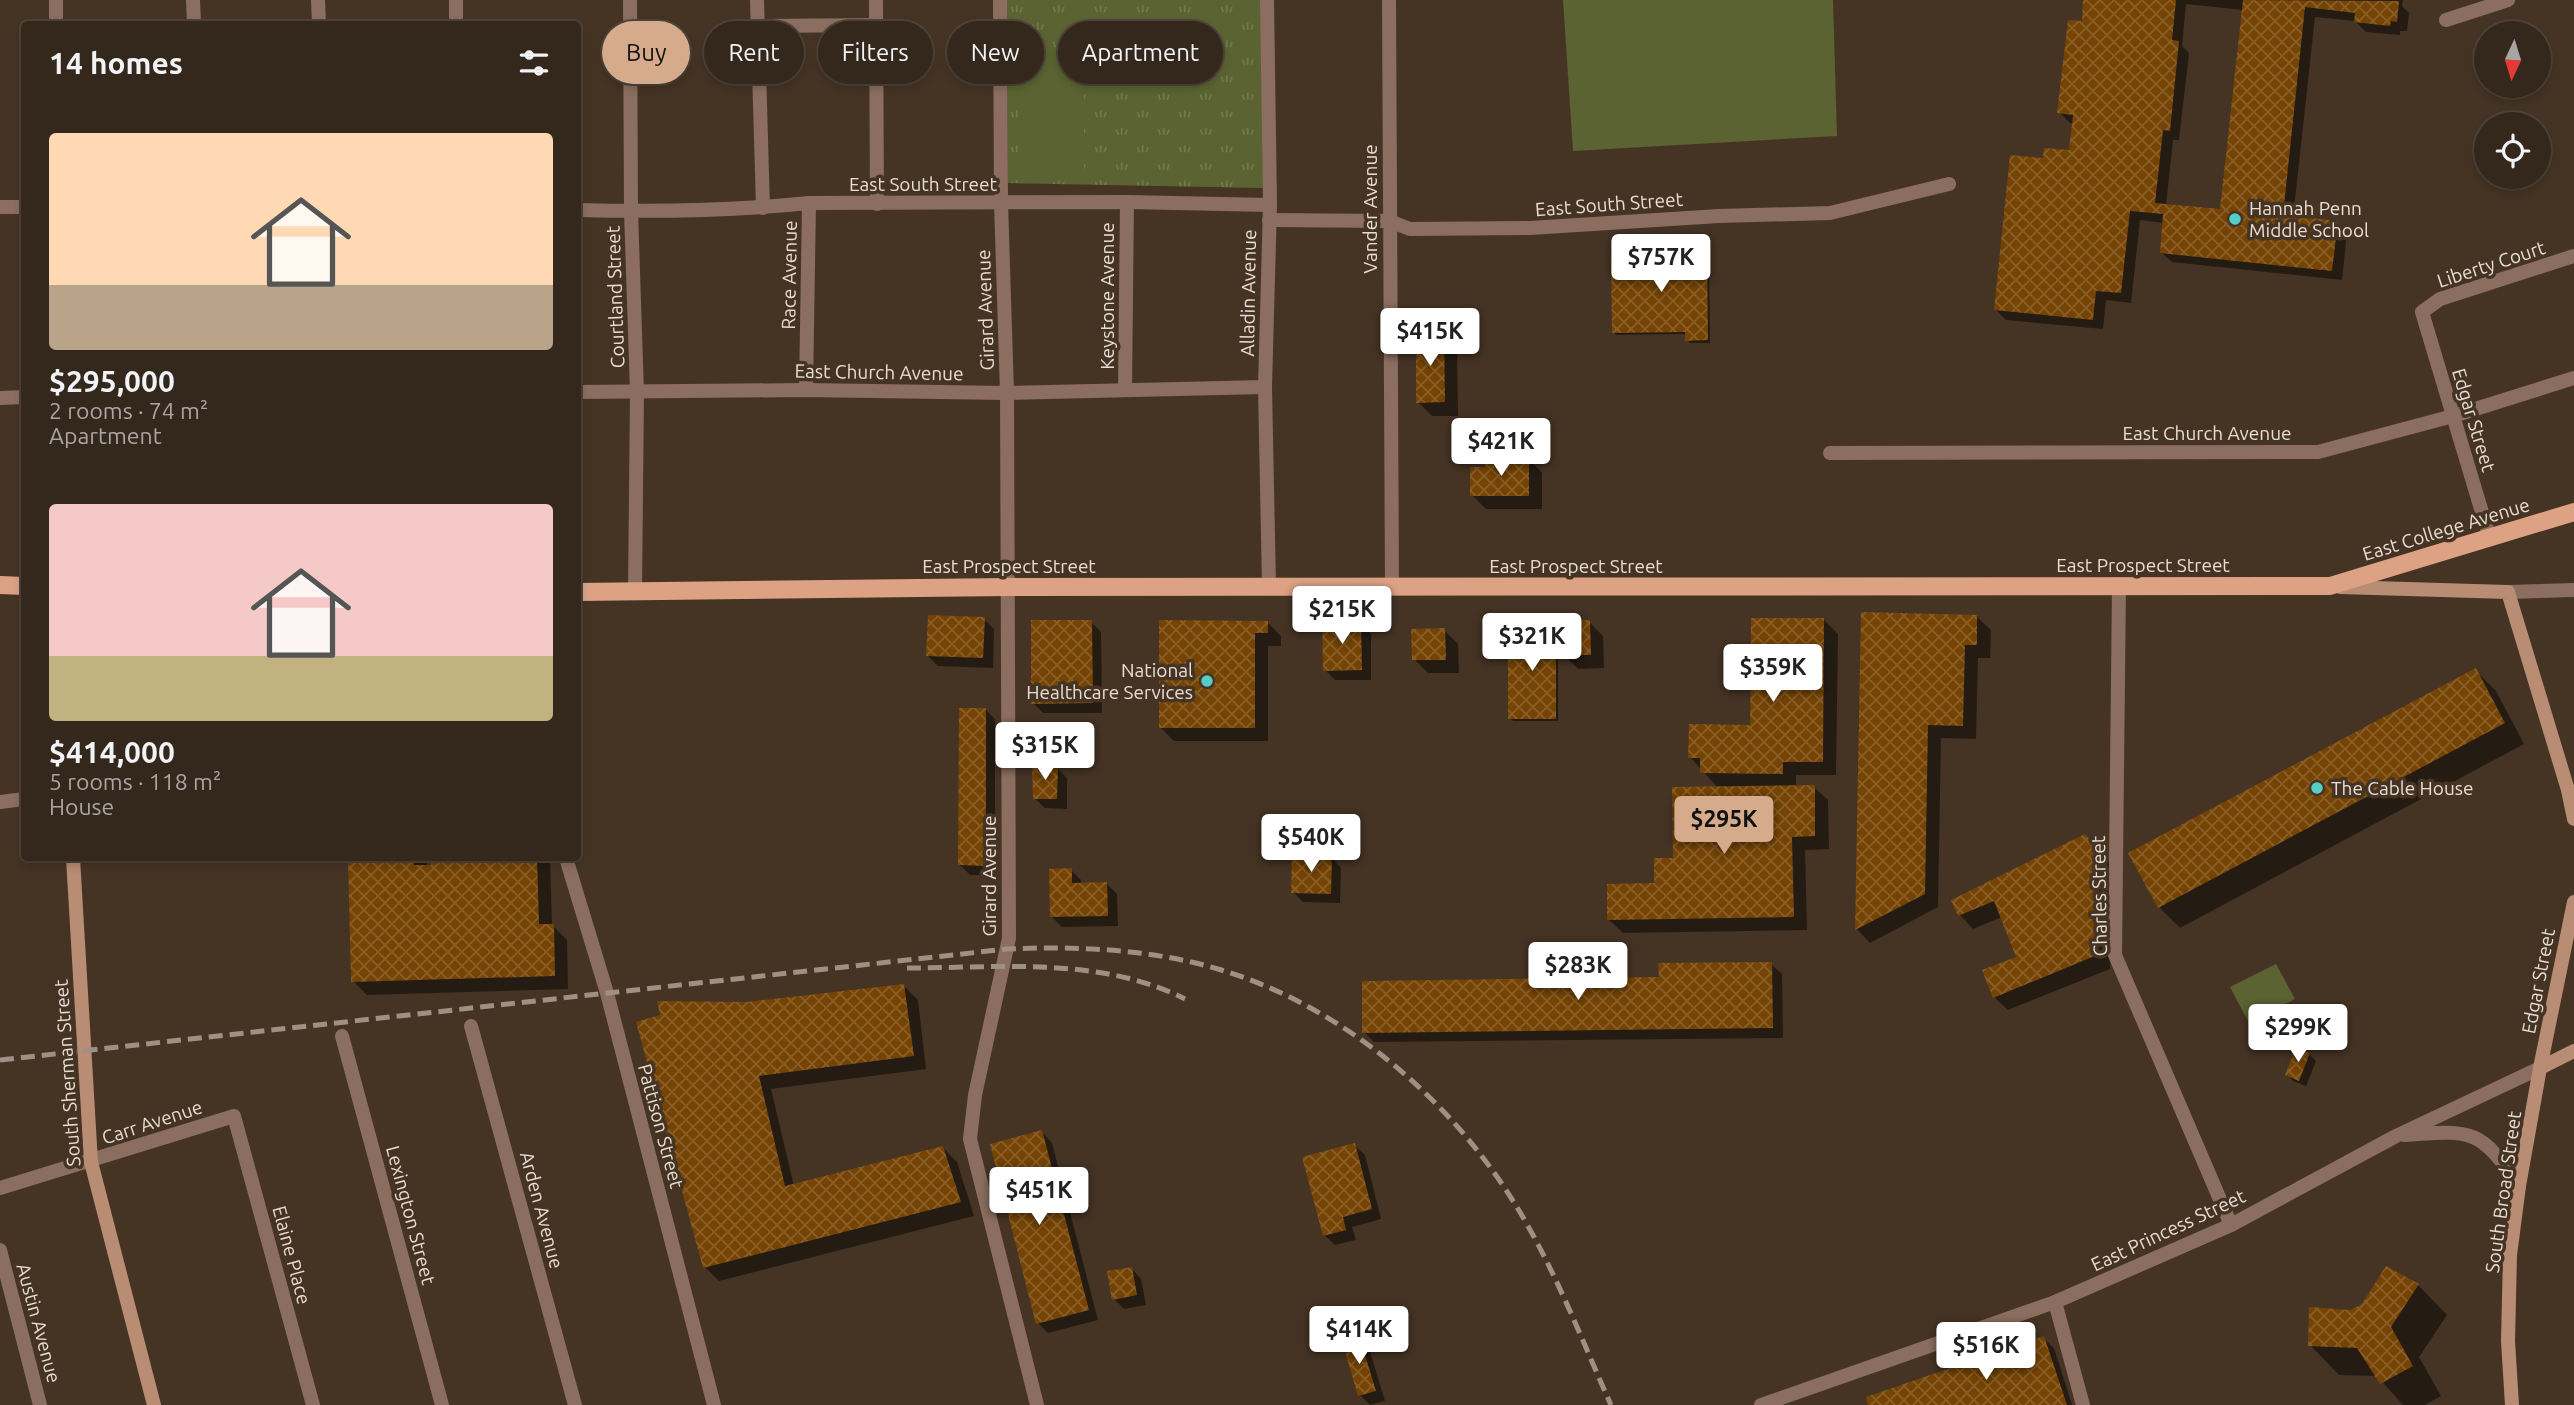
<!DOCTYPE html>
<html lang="en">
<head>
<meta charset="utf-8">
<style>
  body { margin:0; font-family:Ubuntu,sans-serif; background:#3c2f24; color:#f1f3f6; height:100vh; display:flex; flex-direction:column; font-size:26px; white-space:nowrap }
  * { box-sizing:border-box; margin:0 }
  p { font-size:23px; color:#a9a5a3 }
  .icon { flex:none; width:38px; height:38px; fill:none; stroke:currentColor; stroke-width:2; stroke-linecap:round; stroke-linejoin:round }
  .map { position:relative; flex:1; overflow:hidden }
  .panel { position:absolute; left:21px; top:21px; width:560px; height:840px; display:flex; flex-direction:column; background:#34271b; border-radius:7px; box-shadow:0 4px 10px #0003,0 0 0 2px #4e443a }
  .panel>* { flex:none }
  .top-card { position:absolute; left:602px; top:21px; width:665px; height:63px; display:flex; gap:14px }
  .needle { width:46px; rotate:184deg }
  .tools { position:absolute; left:2474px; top:21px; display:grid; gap:14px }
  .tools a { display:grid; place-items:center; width:77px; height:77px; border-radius:50%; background:#34271b; box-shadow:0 4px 10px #0003,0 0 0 2px #4e443a; font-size:35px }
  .price { position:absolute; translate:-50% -60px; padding:0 16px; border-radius:7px; background:#fff; color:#222; font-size:23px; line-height:46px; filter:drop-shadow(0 2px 4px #0008) }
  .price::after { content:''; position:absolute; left:50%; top:42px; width:21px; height:16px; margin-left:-10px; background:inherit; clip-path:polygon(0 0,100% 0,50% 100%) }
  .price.active { background:#d6ab8b; color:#111 }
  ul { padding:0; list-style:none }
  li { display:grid; align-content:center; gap:14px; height:371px; padding:0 28px }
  li span { display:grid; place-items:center; height:217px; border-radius:7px; color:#555 }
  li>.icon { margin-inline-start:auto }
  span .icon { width:126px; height:126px; fill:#fffc; stroke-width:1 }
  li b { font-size:30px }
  h2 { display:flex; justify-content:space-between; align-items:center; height:84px; padding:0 28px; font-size:30px }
  .pill { padding:0 24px; border-radius:32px; background:#34271b; box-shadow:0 4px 10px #0003,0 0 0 2px #4e443a; font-size:24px; line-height:63px }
  .pill.active { background:#d6ab8b; color:#111 }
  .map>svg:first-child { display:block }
  .grass { fill:url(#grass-tufts) }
  .pitch { fill:#5a6331 }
  .shadow { fill:#0007; fill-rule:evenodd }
  .building { fill:url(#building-cross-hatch) }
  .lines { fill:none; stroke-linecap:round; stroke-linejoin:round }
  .street { stroke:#8b6e5f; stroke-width:14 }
  .secondary { stroke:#b98c74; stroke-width:14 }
  .primary { stroke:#dda284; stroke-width:18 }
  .rail { stroke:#9e9184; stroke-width:5; stroke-dasharray:14 7; stroke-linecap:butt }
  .poi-dot { fill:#55cec6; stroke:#453424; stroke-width:2.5 }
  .labels { text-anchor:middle; stroke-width:7; stroke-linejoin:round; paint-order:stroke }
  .street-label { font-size:19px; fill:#e8ddd3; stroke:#453424 }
  .poi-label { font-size:19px; fill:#e8ddd3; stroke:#453424; text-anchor:start }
</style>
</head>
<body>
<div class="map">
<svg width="2574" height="1405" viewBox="0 0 2574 1405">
  <defs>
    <pattern id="grass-tufts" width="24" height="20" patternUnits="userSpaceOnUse" patternTransform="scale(1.75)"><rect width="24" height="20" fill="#5a6331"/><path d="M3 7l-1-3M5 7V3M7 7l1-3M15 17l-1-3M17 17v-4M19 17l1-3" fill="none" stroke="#72794e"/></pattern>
    <pattern id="building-cross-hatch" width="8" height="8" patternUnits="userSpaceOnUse" patternTransform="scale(1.75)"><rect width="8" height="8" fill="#754303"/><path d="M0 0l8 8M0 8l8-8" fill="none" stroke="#895e27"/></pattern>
  </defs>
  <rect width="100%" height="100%" fill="#453424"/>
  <polygon class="grass" points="1007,0 1261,0 1263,188 1008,183"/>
  <g class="pitch">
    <polygon points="1563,0 1833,0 1837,136 1573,151"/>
    <polygon points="1017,67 1084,70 1084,176 1019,174"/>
    <polygon points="2276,964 2295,999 2249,1023 2230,987"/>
  </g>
  <g class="shadow">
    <path d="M2085,0h318l-1,6 7,7 -2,18h-7v4l-34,-3 -11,-11 -40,-4 -22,201 44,5 10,10 -5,47 -170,-18 -11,-10 3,-29 -24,-3 -9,83 -25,-3 -3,29 -97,-9 -10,-10 48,-150 27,-8 3,-29h-4l-11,-11 24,-89zM2186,4l57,6 -21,201 -56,-5 7,-66h6l10,-87 -7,-7z"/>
    <polygon points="1707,247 1709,250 1710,343 1690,343 1687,340 1687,334 1616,335 1614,332 1688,256"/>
    <polygon points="1443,335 1457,349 1458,416 1432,416 1418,402"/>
    <polygon points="1529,459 1542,473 1542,509 1486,509 1472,495 1486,469"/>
    <polygon points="1863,614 1977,617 1991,630 1990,658 1978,658 1976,739 1941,738 1938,907 1870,943 1857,929"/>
    <polygon points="984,619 994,629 993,668 938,666 928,656"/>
    <polygon points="1824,620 1838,634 1836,775 1796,775 1796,787 1814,787 1828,800 1829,849 1805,850 1807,930 1623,933 1609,920 1656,885 1675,859 1718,788 1690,757 1752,727"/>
    <polygon points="1091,622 1101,632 1102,713 1043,713 1033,703"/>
    <polygon points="1161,622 1267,622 1281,636 1281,646 1268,646 1268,741 1174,741 1160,727"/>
    <polygon points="1589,622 1603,636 1604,668 1578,669 1564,655"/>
    <polygon points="1361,624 1371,634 1371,680 1335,680 1325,670"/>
    <polygon points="1444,630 1458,644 1459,673 1428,673 1414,659"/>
    <polygon points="1555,630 1558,633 1558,721 1513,721 1510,718"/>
    <polygon points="2475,670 2496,691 2524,744 2180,928 2159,907"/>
    <polygon points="985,709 995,719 995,875 970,875 960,865"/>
    <polygon points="1057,768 1067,778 1067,809 1045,808 1034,798"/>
    <polygon points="2085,836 2112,866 2113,879 2110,969 2008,1010 1994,997 2018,958 2002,917 1973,929 1960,915 1953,900"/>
    <polygon points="1331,857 1341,868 1340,903 1303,902 1293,892"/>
    <polygon points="349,858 427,858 427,867 433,867 433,858 550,858 552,925 567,940 568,989 367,995 353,981"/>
    <polygon points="1071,870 1081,880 1081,884 1107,884 1117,894 1118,926 1062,927 1052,917"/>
    <polygon points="1771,964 1782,974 1783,1038 1374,1042 1364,1032 1660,979"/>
    <polygon points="904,986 918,1000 926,1069 771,1089 794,1186 943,1148 957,1162 974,1216 719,1281 705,1267 746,1004"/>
    <polygon points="2309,1054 2316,1061 2306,1086 2293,1081 2287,1074"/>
    <polygon points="1042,1132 1052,1143 1098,1320 1048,1333 1038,1323"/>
    <polygon points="1354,1145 1365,1155 1381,1219 1352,1227 1356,1240 1335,1245 1324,1235"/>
    <polygon points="1131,1268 1141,1279 1146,1305 1124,1309 1114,1299"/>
    <polygon points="2418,1285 2447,1315 2419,1357 2441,1396 2425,1405 2403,1405 2377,1376 2339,1375 2310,1345 2351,1312"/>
    <polygon points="1359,1337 1369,1348 1385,1401 1370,1405 1360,1395"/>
    <polygon points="2043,1338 2054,1348 2072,1405 1870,1405"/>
  </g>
  <g class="building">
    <polygon points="2083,0 2176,0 2172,40 2179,41 2170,131 2163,130 2155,203 2220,209 2243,0 2399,1 2397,22 2391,21 2390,26 2354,22 2355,13 2305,7 2283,215 2338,221 2332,271 2160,253 2163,214 2130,211 2121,293 2096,291 2093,320 1994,310 2010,155 2043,158 2044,148 2069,150 2073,115 2057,113 2068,20 2082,21"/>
    <polygon points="1707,245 1708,340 1685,341 1685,332 1612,333 1611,256 1686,255 1686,246"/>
    <polygon points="1416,333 1444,333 1445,402 1416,403"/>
    <polygon points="1485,458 1529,458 1529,496 1470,496 1470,467 1485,467"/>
    <polygon points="1861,612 1977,615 1977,645 1965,645 1963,726 1928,725 1925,894 1855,930"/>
    <polygon points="928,615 985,617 983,658 926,656"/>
    <polygon points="1751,618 1824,618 1823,762 1783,762 1783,774 1700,773 1700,758 1688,758 1689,724 1750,725"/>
    <polygon points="1031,620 1092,620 1093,703 1031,704"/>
    <polygon points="1159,620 1268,621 1268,633 1255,633 1255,728 1159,728"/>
    <polygon points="1590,620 1591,655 1562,655 1562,621"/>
    <polygon points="1361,622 1362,670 1323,671 1322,623"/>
    <polygon points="1445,628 1446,660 1412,660 1411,629"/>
    <rect x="1508" y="628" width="48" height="91"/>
    <polygon points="2476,668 2505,723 2158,908 2128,853"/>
    <polygon points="959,708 986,708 986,866 958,865"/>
    <polygon points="1032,765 1058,766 1057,799 1033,799"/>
    <polygon points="1815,785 1815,836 1792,837 1794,917 1607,920 1607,884 1654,883 1654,858 1673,858 1672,787"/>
    <polygon points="2085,834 2098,850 2100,865 2097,955 1993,998 1982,970 2016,957 1994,901 1958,916 1951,900"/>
    <polygon points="1292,855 1332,856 1331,894 1291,893"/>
    <polygon points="348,858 414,858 414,865 431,865 431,858 537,858 539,924 554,924 555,976 351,982"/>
    <polygon points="1072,868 1072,883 1107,882 1108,916 1050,917 1049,869"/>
    <polygon points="1772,962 1773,1028 1362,1033 1362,981 1659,977 1658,963"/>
    <polygon points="904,984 914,1056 759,1076 785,1186 943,1146 961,1202 703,1268 636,1022 660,1015 657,1001 746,1002"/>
    <polygon points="2296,1047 2310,1053 2299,1081 2285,1075"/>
    <polygon points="1042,1130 1089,1310 1036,1324 990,1144"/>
    <polygon points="1355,1143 1372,1209 1343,1217 1346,1230 1323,1236 1302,1157"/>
    <polygon points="2386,1266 2419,1284 2391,1327 2413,1366 2380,1384 2357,1348 2308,1346 2309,1307 2350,1310 2362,1304"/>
    <polygon points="1132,1267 1137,1295 1112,1300 1107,1271"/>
    <polygon points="1359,1335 1376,1391 1358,1396 1342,1341"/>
    <polygon points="2044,1336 2067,1405 1868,1405 1866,1397"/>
  </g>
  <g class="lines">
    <g class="street">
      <polyline points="56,0 56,24"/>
      <polyline points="193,0 194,24"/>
      <polyline points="318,0 319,24"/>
      <polyline points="456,0 456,24"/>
      <polyline points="630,0 631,211 637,392 635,592"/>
      <polyline points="757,0 763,208"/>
      <polyline points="876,0 877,204"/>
      <polyline points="1000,0 1001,202 1007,393 1009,938 975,1095 970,1139 1037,1405"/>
      <polyline points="1267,0 1270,205 1265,387 1269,586"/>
      <polyline points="1389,0 1392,586"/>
      <polyline points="2446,20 2508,0"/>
      <polyline points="758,26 876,25"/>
      <polyline points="0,207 24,207"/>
      <path d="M578,210c77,2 154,1 231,-7l318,-1 143,3"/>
      <polyline points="1269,220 1389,221 1410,229 1530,228 1719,216 1830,213 1949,184"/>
      <polyline points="1125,389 1127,202"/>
      <polyline points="806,390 809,203"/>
      <polyline points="578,392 806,390 1007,393 1265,387"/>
      <polyline points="0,398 24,397"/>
      <polyline points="1830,453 2318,452 2453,416 2574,378"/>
      <polyline points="2490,539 2422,312 2440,299 2574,256"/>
      <polyline points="2119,586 2115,955 2231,1225"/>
      <polyline points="2508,592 2574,590"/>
      <polyline points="0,802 24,799"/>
      <polyline points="566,858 607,993 714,1405"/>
      <polyline points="471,1026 575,1405"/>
      <polyline points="342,1036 442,1405"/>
      <path d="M2404,1135c68,-5 76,-7 115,51"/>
      <polyline points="0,1188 234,1116 313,1405"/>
      <polyline points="0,1250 40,1405"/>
      <polyline points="2055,1302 2083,1405"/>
      <polyline points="1761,1405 2055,1302 2231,1225 2396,1136 2540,1068"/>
    </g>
    <g class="secondary">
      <polyline points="2340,587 2508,592 2568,790 2574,819"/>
      <polyline points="73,858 91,1162 154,1405"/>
      <polyline points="2540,1068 2574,1051"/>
      <polyline points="2512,1405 2508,1341 2510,1255 2519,1186 2540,1068 2574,902"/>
    </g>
    <g class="primary">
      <polyline points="0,585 24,586"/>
      <polyline points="578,592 1008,587 2330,586 2574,512"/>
    </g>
    <g class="rail">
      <path d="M907,968c93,0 192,-12 278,31"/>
      <path d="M0,1060l1007,-111c71,-3 143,0 211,20 122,36 230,127 297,235 39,63 66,134 96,201"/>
    </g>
  </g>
  <g class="poi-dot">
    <circle cx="2235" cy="219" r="7"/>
    <circle cx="1207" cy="681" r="7"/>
    <circle cx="2317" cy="788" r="7"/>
  </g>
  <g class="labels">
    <g class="street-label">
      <text x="923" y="191">East South Street</text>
      <text transform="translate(1609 204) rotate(-4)" y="7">East South Street</text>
      <text transform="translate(1370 209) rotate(-90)" y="7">Vander Avenue</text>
      <text transform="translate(2491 264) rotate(-18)" y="7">Liberty Court</text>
      <text transform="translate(789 275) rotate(-89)" y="7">Race Avenue</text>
      <text transform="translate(1248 293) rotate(-89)" y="7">Alladin Avenue</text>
      <text transform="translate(1107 296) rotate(-90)" y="7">Keystone Avenue</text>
      <text transform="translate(615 297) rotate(-92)" y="7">Courtland Street</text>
      <text transform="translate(985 310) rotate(-92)" y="7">Girard Avenue</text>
      <text transform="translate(879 372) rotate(1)" y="7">East Church Avenue</text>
      <text transform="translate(2474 420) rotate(73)" y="7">Edgar Street</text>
      <text x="2207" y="440">East Church Avenue</text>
      <text transform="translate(2446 529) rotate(-17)" y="7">East College Avenue</text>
      <text x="2143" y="572">East Prospect Street</text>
      <text x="1009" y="573">East Prospect Street</text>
      <text x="1576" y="573">East Prospect Street</text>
      <text transform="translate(989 876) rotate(-90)" y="7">Girard Avenue</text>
      <text transform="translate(2099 896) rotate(-91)" y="7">Charles Street</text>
      <text transform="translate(2538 981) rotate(-79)" y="7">Edgar Street</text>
      <text transform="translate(67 1073) rotate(-94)" y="7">South Sherman Street</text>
      <text transform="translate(152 1122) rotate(-18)" y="7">Carr Avenue</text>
      <text transform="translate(661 1126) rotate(75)" y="7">Pattison Street</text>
      <text transform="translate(2503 1192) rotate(-82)" y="7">South Broad Street</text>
      <text transform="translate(542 1210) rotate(75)" y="7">Arden Avenue</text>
      <text transform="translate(411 1215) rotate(75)" y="7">Lexington Street</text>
      <text transform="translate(2168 1230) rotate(-25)" y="7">East Princess Street</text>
      <text transform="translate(292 1255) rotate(75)" y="7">Elaine Place</text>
      <text transform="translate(39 1323) rotate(75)" y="7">Austin Avenue</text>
    </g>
    <g class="poi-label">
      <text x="2249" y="215">Hannah Penn<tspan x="2249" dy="22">Middle School</tspan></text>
      <text x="1193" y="677" text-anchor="end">National<tspan x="1193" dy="22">Healthcare Services</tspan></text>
      <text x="2331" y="795">The Cable House</text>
    </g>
  </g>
</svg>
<div class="tools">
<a><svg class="needle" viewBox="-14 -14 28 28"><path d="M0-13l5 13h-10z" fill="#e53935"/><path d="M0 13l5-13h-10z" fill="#a9a5a3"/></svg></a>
<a><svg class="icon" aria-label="locate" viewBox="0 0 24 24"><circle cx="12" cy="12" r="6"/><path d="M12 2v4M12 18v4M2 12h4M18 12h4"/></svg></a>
</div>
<b class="price" style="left:1661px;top:294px">$757K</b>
<b class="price" style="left:1430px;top:368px">$415K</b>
<b class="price" style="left:1501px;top:478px">$421K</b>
<b class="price" style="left:1342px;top:646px">$215K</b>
<b class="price" style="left:1532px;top:673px">$321K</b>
<b class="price" style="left:1773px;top:704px">$359K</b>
<b class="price" style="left:1045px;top:782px">$315K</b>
<b class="price active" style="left:1724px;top:856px">$295K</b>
<b class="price" style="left:1311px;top:874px">$540K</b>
<b class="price" style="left:1578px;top:1002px">$283K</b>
<b class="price" style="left:2298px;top:1064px">$299K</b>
<b class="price" style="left:1039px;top:1227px">$451K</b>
<b class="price" style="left:1359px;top:1366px">$414K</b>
<b class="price" style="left:1986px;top:1382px">$516K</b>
<div class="top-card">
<a class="pill active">Buy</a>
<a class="pill">Rent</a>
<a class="pill">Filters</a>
<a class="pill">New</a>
<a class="pill">Apartment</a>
</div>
<section class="panel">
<h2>14 homes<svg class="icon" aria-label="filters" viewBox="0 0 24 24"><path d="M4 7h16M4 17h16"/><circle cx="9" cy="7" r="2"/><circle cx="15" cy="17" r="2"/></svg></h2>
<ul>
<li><span style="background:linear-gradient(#ffd9b3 70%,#b9a48a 0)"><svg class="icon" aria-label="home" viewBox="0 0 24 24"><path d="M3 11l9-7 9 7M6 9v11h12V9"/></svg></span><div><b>$295,000</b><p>2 rooms · 74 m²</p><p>Apartment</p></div></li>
<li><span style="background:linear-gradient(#f6c9c9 70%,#c2b280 0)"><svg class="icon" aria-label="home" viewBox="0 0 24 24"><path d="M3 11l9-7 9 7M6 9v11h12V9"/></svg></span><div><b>$414,000</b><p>5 rooms · 118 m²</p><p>House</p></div></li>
</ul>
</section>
</div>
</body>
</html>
